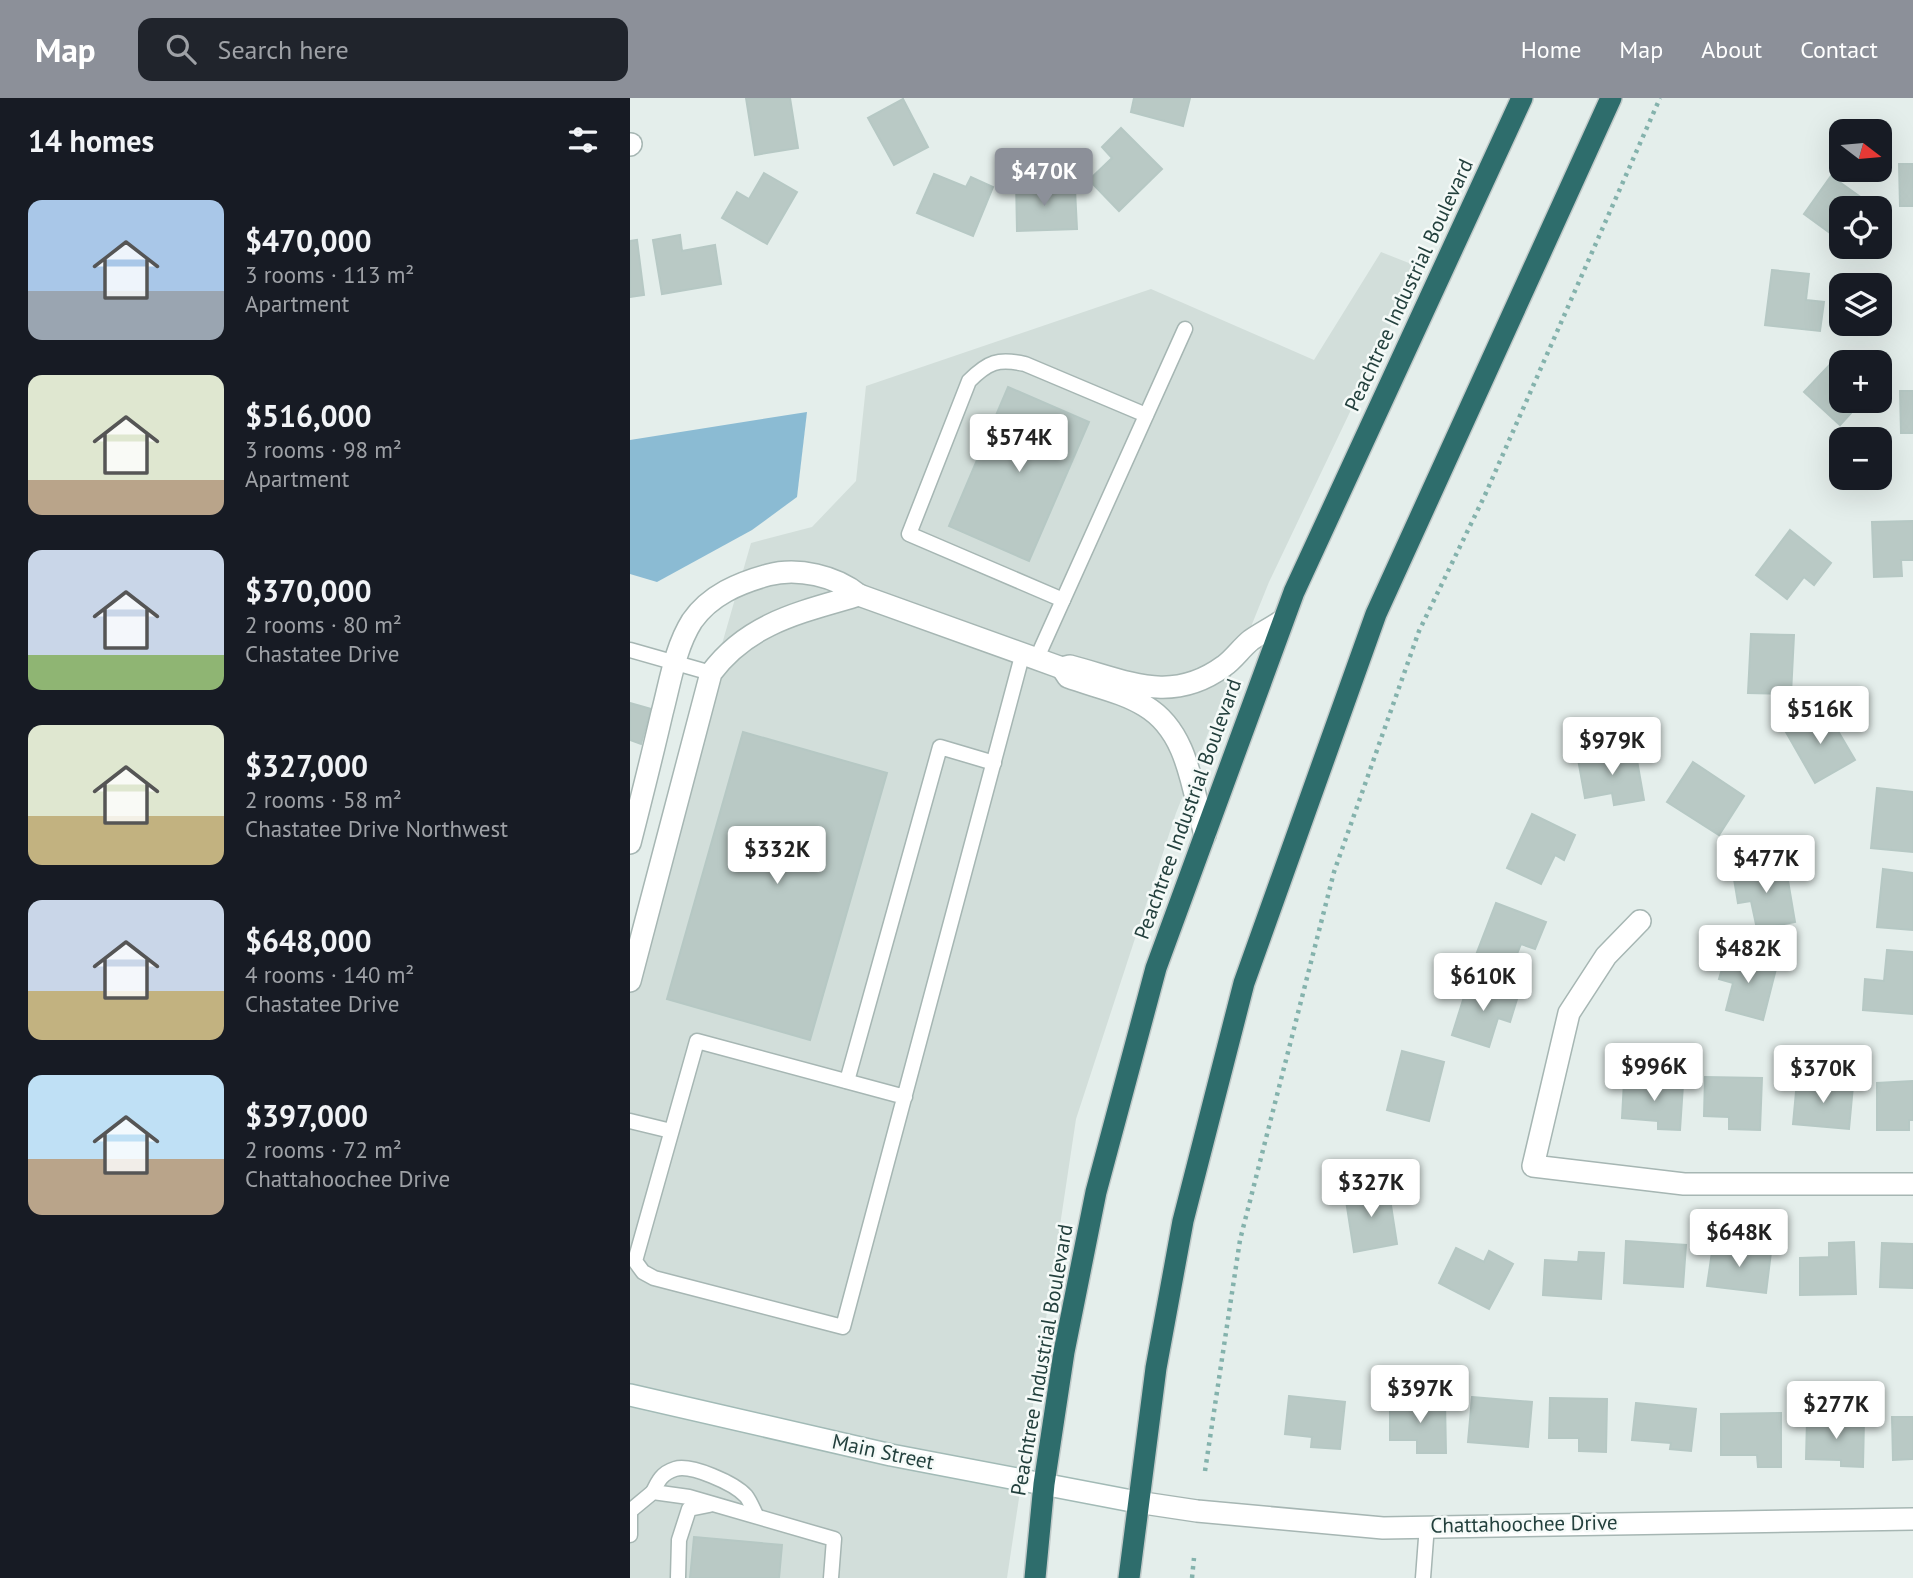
<!DOCTYPE html>
<html lang="en">
<head>
<meta charset="utf-8">
<style>
  body { margin:0; font-family:"PT Sans",sans-serif; background:#20242c; color:#f1f3f6; height:100vh; display:flex; flex-direction:column; font-size:26px; white-space:nowrap }
  * { box-sizing:border-box; margin:0 }
  p { font-size:23px; color:#9ea1a6 }
  .icon { flex:none; width:38px; height:38px; fill:none; stroke:currentColor; stroke-width:2; stroke-linecap:round; stroke-linejoin:round }
  .map { position:relative; flex:1; overflow:hidden }
  .sheet { display:flex; flex-direction:column; background:#171b24; width:630px }
  .sheet>* { flex:none }
  .needle { width:46px; rotate:106deg }
  .fabs { position:absolute; left:1199px; top:21px; display:grid; gap:14px }
  .fabs a { display:grid; place-items:center; width:63px; height:63px; border-radius:14px; background:#171b24; box-shadow:0 7px 28px #0002; font-size:35px }
  .price { position:absolute; translate:-50% -60px; padding:0 16px; border-radius:7px; background:#fff; color:#222; font-size:23px; line-height:46px; filter:drop-shadow(0 2px 4px #0008) }
  .price::after { content:''; position:absolute; left:50%; top:42px; width:21px; height:16px; margin-left:-10px; background:inherit; clip-path:polygon(0 0,100% 0,50% 100%) }
  .price.current { background:#8c9099; color:#fff }
  ul { padding:0; list-style:none }
  li { display:flex; align-items:center; gap:21px; height:175px; padding:0 28px }
  li span { display:grid; place-items:center; flex:none; width:196px; height:140px; border-radius:14px; color:#555 }
  li>.icon { margin-inline-start:auto }
  span .icon { width:84px; height:84px; fill:#fffc; stroke-width:1 }
  li b { font-size:30px }
  h2 { display:flex; justify-content:space-between; align-items:center; height:84px; padding:0 28px; font-size:30px }
  header { display:flex; align-items:center; gap:42px; box-sizing:border-box; height:98px; padding:0 35px; background:#8c9099; color:#fff }
  header strong { font-size:33px }
  nav { display:flex; gap:38px; margin-inline-start:auto; font-size:24px }
  .search { width:490px; height:63px; background:#20242c; display:flex; align-items:center; gap:18px; box-sizing:border-box; padding:0 24px; border-radius:14px; color:#9ea1a6; font-size:26px }
  main { display:flex; flex:1; min-height:0 }
  .map>svg:first-child { display:block }
  .built { fill:#d2deda }
  .water { fill:#8bbbd3 }
  .building { fill:#b9c9c5; stroke:#b6c8c4; stroke-width:2 }
  .lines { fill:none; stroke-linecap:round; stroke-linejoin:round }
  .lane-casing { stroke:#a6b6b3; stroke-width:17 }
  .street-casing { stroke:#a6b6b3; stroke-width:24 }
  .secondary-casing { stroke:#a2bab6; stroke-width:24 }
  .highway-casing { stroke:#c1cac9; stroke-width:24 }
  .path { stroke:#84b2ac; stroke-width:4.5; stroke-dasharray:3.5 5; stroke-linecap:butt }
  .lane { stroke:#fff; stroke-width:14 }
  .street { stroke:#fff; stroke-width:21 }
  .secondary { stroke:#fff; stroke-width:21 }
  .highway { stroke:#2e6d6c; stroke-width:21 }
  .labels { text-anchor:middle; stroke-width:5; stroke-linejoin:round; paint-order:stroke }
  .street-label { font-size:21px; fill:#23403d; stroke:#f5faf8 }
</style>
</head>
<body>
<header>
<strong>Map</strong>
<div class="search"><svg class="icon" aria-label="search" viewBox="0 0 24 24"><circle cx="10" cy="10" r="6"/><path d="M15 15l6 6"/></svg>Search here</div>
<nav><a>Home</a><a>Map</a><a>About</a><a>Contact</a></nav>
</header>
<main>
<section class="sheet">
<h2>14 homes<svg class="icon" aria-label="filters" viewBox="0 0 24 24"><path d="M4 7h16M4 17h16"/><circle cx="9" cy="7" r="2"/><circle cx="15" cy="17" r="2"/></svg></h2>
<ul>
<li><span style="background:linear-gradient(#a9c7e8 65%,#9aa5b1 0)"><svg class="icon" aria-label="home" viewBox="0 0 24 24"><path d="M3 11l9-7 9 7M6 9v11h12V9"/></svg></span><div><b>$470,000</b><p>3 rooms · 113 m²</p><p>Apartment</p></div></li>
<li><span style="background:linear-gradient(#dfe7d0 75%,#b9a48a 0)"><svg class="icon" aria-label="home" viewBox="0 0 24 24"><path d="M3 11l9-7 9 7M6 9v11h12V9"/></svg></span><div><b>$516,000</b><p>3 rooms · 98 m²</p><p>Apartment</p></div></li>
<li><span style="background:linear-gradient(#c9d6e8 75%,#8fb573 0)"><svg class="icon" aria-label="home" viewBox="0 0 24 24"><path d="M3 11l9-7 9 7M6 9v11h12V9"/></svg></span><div><b>$370,000</b><p>2 rooms · 80 m²</p><p>Chastatee Drive</p></div></li>
<li><span style="background:linear-gradient(#dfe7d0 65%,#c2b280 0)"><svg class="icon" aria-label="home" viewBox="0 0 24 24"><path d="M3 11l9-7 9 7M6 9v11h12V9"/></svg></span><div><b>$327,000</b><p>2 rooms · 58 m²</p><p>Chastatee Drive Northwest</p></div></li>
<li><span style="background:linear-gradient(#c9d6e8 65%,#c2b280 0)"><svg class="icon" aria-label="home" viewBox="0 0 24 24"><path d="M3 11l9-7 9 7M6 9v11h12V9"/></svg></span><div><b>$648,000</b><p>4 rooms · 140 m²</p><p>Chastatee Drive</p></div></li>
<li><span style="background:linear-gradient(#bfe0f5 60%,#b9a48a 0)"><svg class="icon" aria-label="home" viewBox="0 0 24 24"><path d="M3 11l9-7 9 7M6 9v11h12V9"/></svg></span><div><b>$397,000</b><p>2 rooms · 72 m²</p><p>Chattahoochee Drive</p></div></li>
</ul>
</section>
<div class="map">
<svg width="1283" height="1480" viewBox="0 0 1283 1480">
  <rect width="100%" height="100%" fill="#e4eeeb"/>
  <polygon class="built" points="751,154 789,169 639,484 546,715 446,1021 377,1480 0,1480 0,867 121,445 182,429 226,383 236,288 521,191 684,262"/>
  <polygon class="water" points="177,314 167,399 122,432 27,484 0,476 0,342"/>
  <g class="building">
    <polygon points="116,0 160,0 168,50 125,57"/>
    <polygon points="504,0 560,0 553,28 501,14"/>
    <polygon points="273,1 298,49 264,67 238,20"/>
    <polygon points="491,30 532,71 489,113 459,82 482,60 472,49"/>
    <polygon points="1269,66 1283,66 1283,108 1270,108"/>
    <polygon points="134,75 167,94 137,146 92,120 107,94 119,101"/>
    <polygon points="304,76 336,89 341,79 363,89 343,138 287,115"/>
    <polygon points="1201,78 1243,108 1211,110 1211,143 1174,116"/>
    <polygon points="410,81 410,93 445,91 447,131 387,133 386,82"/>
    <polygon points="50,137 52,153 85,147 91,186 32,196 23,142"/>
    <polygon points="7,142 14,197 0,199 0,143"/>
    <polygon points="1142,172 1179,176 1176,202 1194,204 1190,233 1135,227"/>
    <polygon points="1205,261 1211,266 1211,303 1232,303 1210,327 1174,294"/>
    <polygon points="378,289 459,324 399,463 319,428"/>
    <polygon points="1270,293 1283,293 1283,335 1271,335"/>
    <polygon points="1283,423 1283,462 1271,462 1272,478 1244,479 1242,424"/>
    <polygon points="1160,432 1201,465 1184,487 1174,479 1157,501 1126,477"/>
    <polygon points="1121,536 1164,537 1161,596 1118,595"/>
    <polygon points="0,605 21,611 11,646 0,642"/>
    <polygon points="1195,611 1225,662 1185,685 1156,634"/>
    <polygon points="113,634 257,675 180,942 37,901"/>
    <polygon points="1005,651 1014,702 984,707 982,695 955,700 948,661"/>
    <polygon points="1063,664 1114,698 1089,737 1037,704"/>
    <polygon points="1247,690 1283,694 1283,754 1241,750"/>
    <polygon points="902,716 945,737 934,762 925,757 911,786 877,770"/>
    <polygon points="1155,765 1165,824 1127,831 1121,803 1108,805 1103,775"/>
    <polygon points="1253,771 1283,775 1283,832 1247,829"/>
    <polygon points="866,805 916,824 905,851 891,846 881,871 846,857"/>
    <polygon points="1257,852 1283,854 1283,916 1233,912 1235,881 1254,883"/>
    <polygon points="1097,854 1147,867 1133,922 1096,912 1103,885 1089,881"/>
    <polygon points="839,883 888,898 880,924 868,920 859,949 822,937"/>
    <polygon points="772,953 814,964 799,1023 757,1012"/>
    <polygon points="1075,979 1132,980 1130,1032 1099,1031 1099,1019 1074,1018"/>
    <polygon points="994,983 1053,987 1050,1032 1028,1031 1028,1023 992,1020"/>
    <polygon points="1167,983 1223,988 1219,1031 1163,1026"/>
    <polygon points="1283,983 1283,1022 1279,1022 1279,1032 1247,1032 1247,985"/>
    <polygon points="758,1088 767,1146 724,1154 715,1096"/>
    <polygon points="996,1143 1056,1147 1053,1189 994,1185"/>
    <polygon points="1224,1144 1226,1196 1170,1197 1170,1160 1199,1159 1199,1145"/>
    <polygon points="1252,1145 1283,1146 1283,1190 1250,1189"/>
    <polygon points="1083,1147 1141,1154 1136,1195 1077,1188"/>
    <polygon points="826,1150 854,1164 859,1153 883,1166 859,1211 809,1185"/>
    <polygon points="949,1154 974,1155 971,1201 913,1197 915,1162 948,1164"/>
    <polygon points="659,1298 715,1304 710,1351 681,1349 682,1339 655,1336"/>
    <polygon points="842,1299 902,1304 898,1349 838,1344"/>
    <polygon points="920,1300 977,1301 976,1354 949,1353 949,1340 919,1340"/>
    <polygon points="815,1303 816,1355 787,1355 787,1342 760,1342 760,1305"/>
    <polygon points="1006,1305 1066,1311 1061,1353 1040,1351 1041,1345 1002,1342"/>
    <polygon points="1151,1315 1151,1369 1128,1369 1127,1357 1091,1357 1091,1316"/>
    <polygon points="1262,1319 1283,1319 1283,1361 1263,1362"/>
    <polygon points="1177,1321 1234,1322 1233,1369 1211,1368 1211,1362 1176,1361"/>
    <polygon points="64,1439 152,1447 149,1480 60,1480"/>
  </g>
  <g class="lines">
    <g class="lane-casing">
      <g id="lane">
        <path d="M433,502l-154,-66 60,-153c19,-19 29,-23 56,-17l121,51"/>
        <polyline points="0,552 81,575"/>
        <polyline points="406,562 555,231"/>
        <polyline points="217,983 310,649 364,665"/>
        <polyline points="275,999 67,943 5,1163 13,1174 24,1180 213,1229 392,558"/>
        <polyline points="0,1023 41,1033"/>
        <path d="M23,1394c5,-11 9,-19 22,-23 16,-5 59,14 71,27 4,5 7,13 10,19"/>
        <polyline points="0,1413 23,1394 59,1399 204,1441 201,1480"/>
        <polyline points="0,1413 0,1437"/>
        <polyline points="48,1480 49,1442 59,1411 79,1407"/>
        <polyline points="793,1480 797,1427"/>
      </g>
    </g>
    <g class="street-casing">
      <g id="street">
        <polyline points="0,47 1,46"/>
        <polyline points="229,497 432,570"/>
        <path d="M575,737c-13,-45 -16,-103 -60,-129 -22,-14 -53,-20 -77,-29l-6,-9 8,-2c57,15 101,39 154,0 10,-7 17,-18 27,-26 10,-7 22,-13 32,-20"/>
        <path d="M0,745c11,-43 22,-87 32,-130 8,-30 13,-65 30,-92 18,-26 47,-38 76,-46 30,-8 68,1 91,20 -57,17 -110,27 -148,78l-81,308"/>
        <polyline points="1010,823 976,858 939,915 903,1068 1054,1086 1283,1086"/>
        <polyline points="507,1404 567,1413 753,1430 1283,1421"/>
      </g>
    </g>
    <g class="secondary-casing">
      <polyline id="secondary" points="0,1297 261,1357 507,1404"/>
    </g>
    <g class="highway-casing">
      <g id="highway">
        <polyline points="405,1480 414,1386 434,1254 466,1094 526,870 664,494 892,0"/>
        <polyline points="499,1480 526,1270 553,1123 614,885 746,516 981,0"/>
      </g>
    </g>
    <g class="path">
      <polyline points="575,1373 610,1142 704,774 789,533 855,397 1030,0"/>
      <polyline points="562,1480 564,1460"/>
    </g>
    <use href="#lane" class="lane"/>
    <use href="#street" class="street"/>
    <use href="#secondary" class="secondary"/>
    <use href="#highway" class="highway"/>
  </g>
  <g class="labels">
    <g class="street-label">
      <text transform="translate(779 187) rotate(-65)" y="7">Peachtree Industrial Boulevard</text>
      <text transform="translate(558 711) rotate(-70)" y="7">Peachtree Industrial Boulevard</text>
      <text transform="translate(412 1262) rotate(-80)" y="7">Peachtree Industrial Boulevard</text>
      <text transform="translate(253 1354) rotate(12)" y="7">Main Street</text>
      <text transform="translate(894 1426) rotate(-1)" y="7">Chattahoochee Drive</text>
    </g>
  </g>
</svg>
<div class="fabs">
<a><svg class="needle" viewBox="-14 -14 28 28"><path d="M0-13l5 13h-10z" fill="#e53935"/><path d="M0 13l5-13h-10z" fill="#9ea1a6"/></svg></a>
<a><svg class="icon" aria-label="locate" viewBox="0 0 24 24"><circle cx="12" cy="12" r="6"/><path d="M12 2v4M12 18v4M2 12h4M18 12h4"/></svg></a>
<a><svg class="icon" aria-label="layers" viewBox="0 0 24 24"><path d="M12 4l9 5-9 5-9-5zM3 14l9 5 9-5"/></svg></a>
<a>+</a>
<a>−</a>
</div>
<b class="price current" style="left:414px;top:110px">$470K</b>
<b class="price" style="left:389px;top:376px">$574K</b>
<b class="price" style="left:1190px;top:648px">$516K</b>
<b class="price" style="left:982px;top:679px">$979K</b>
<b class="price" style="left:147px;top:788px">$332K</b>
<b class="price" style="left:1136px;top:797px">$477K</b>
<b class="price" style="left:1118px;top:887px">$482K</b>
<b class="price" style="left:853px;top:915px">$610K</b>
<b class="price" style="left:1024px;top:1005px">$996K</b>
<b class="price" style="left:1193px;top:1007px">$370K</b>
<b class="price" style="left:741px;top:1121px">$327K</b>
<b class="price" style="left:1109px;top:1171px">$648K</b>
<b class="price" style="left:790px;top:1327px">$397K</b>
<b class="price" style="left:1206px;top:1343px">$277K</b>
</div>
</main>
</body>
</html>
